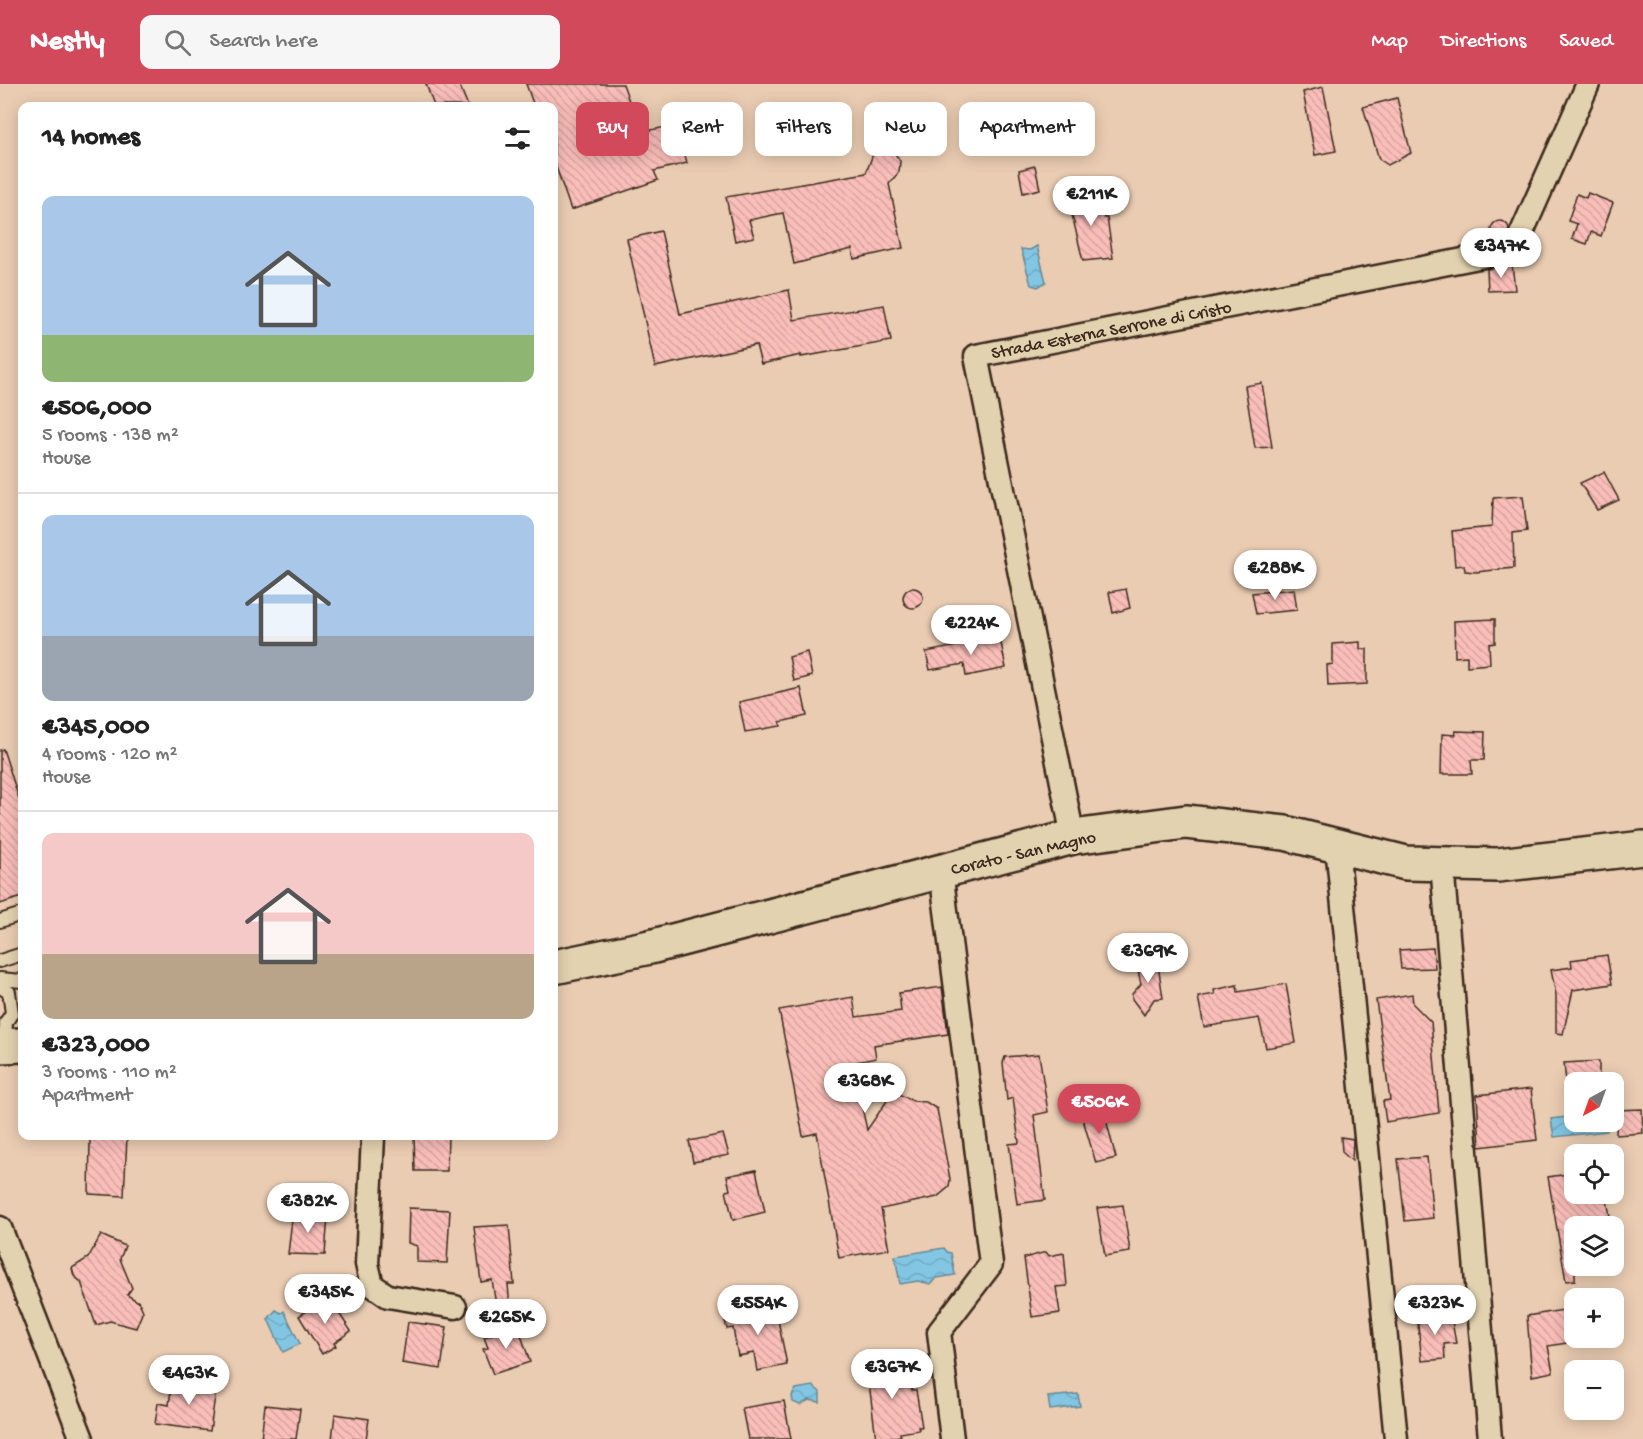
<!DOCTYPE html>
<html lang="en">
<head>
<meta charset="utf-8">
<style>
  body { margin:0; font-family:"Gochi Hand",sans-serif; background:#f6f6f6; color:#222; height:100vh; display:flex; flex-direction:column; font-size:22px; white-space:nowrap }
  * { box-sizing:border-box; margin:0 }
  p { font-size:20px; color:#767676 }
  .icon { flex:none; width:33px; height:33px; fill:none; stroke:currentColor; stroke-width:2; stroke-linecap:round; stroke-linejoin:round }
  .map { position:relative; flex:1; overflow:hidden }
  .panel { position:absolute; left:18px; top:18px; width:540px; height:1038px; display:flex; flex-direction:column; background:#fff; border-radius:12px; box-shadow:0 3px 15px #0003 }
  .panel>* { flex:none }
  .top-card { position:absolute; left:576px; top:18px; width:570px; height:54px; display:flex; gap:12px }
  .needle { width:39px; rotate:221deg }
  .controls { position:absolute; left:1564px; top:988px; display:grid; gap:12px }
  .controls a { display:grid; place-items:center; width:60px; height:60px; border-radius:12px; background:#fff; box-shadow:0 3px 15px #0003; font-size:30px }
  .price { position:absolute; translate:-50% -51px; padding:0 14px; border-radius:21px; background:#fff; color:#222; font-size:20px; line-height:39px; filter:drop-shadow(0 2px 3px #0008) }
  .price::after { content:''; position:absolute; left:50%; top:36px; width:18px; height:14px; margin-left:-9px; background:inherit; clip-path:polygon(0 0,100% 0,50% 100%) }
  .price.on { background:#d1495b; color:#fff }
  ul { padding:0; list-style:none }
  li { display:grid; align-content:center; gap:12px; height:318px; padding:0 24px }
  li+li { border-top:2px solid #e0e0e0 }
  li span { display:grid; place-items:center; height:186px; border-radius:12px; color:#555 }
  li>.icon { margin-inline-start:auto }
  span .icon { width:108px; height:108px; fill:#fffc; stroke-width:1 }
  li b { font-size:26px }
  h2 { display:flex; justify-content:space-between; align-items:center; height:72px; padding:0 24px; font-size:26px }
  .tag { padding:0 21px; border-radius:12px; background:#fff; box-shadow:0 3px 15px #0003; font-size:21px; line-height:54px }
  .tag.on { background:#d1495b; color:#fff }
  header { display:flex; align-items:center; gap:36px; box-sizing:border-box; height:84px; padding:0 30px; background:#d1495b; color:#fff }
  header strong { font-size:28px }
  nav { display:flex; gap:33px; margin-inline-start:auto; font-size:21px }
  .search { width:420px; height:54px; background:#f6f6f6; display:flex; align-items:center; gap:15px; box-sizing:border-box; padding:0 21px; border-radius:12px; color:#767676; font-size:22px }
  .map>svg:first-child { display:block }
  .water { fill:url(#water-waves); stroke:#668894; stroke-width:1.5 }
  .building { fill:url(#building-back-hatch); stroke:#3b2a1e; stroke-width:1.5 }
  .lines { fill:none; stroke-linecap:round; stroke-linejoin:round }
  .lane-casing { stroke:#3b2a1e; stroke-width:16 }
  .street-casing { stroke:#3b2a1e; stroke-width:27 }
  .secondary-casing { stroke:#3b2a1e; stroke-width:38 }
  .lane { stroke:#e3d2af; stroke-width:12 }
  .street { stroke:#e3d2af; stroke-width:22 }
  .secondary { stroke:#e3d2af; stroke-width:33 }
  .labels { text-anchor:middle; stroke-width:4.5; stroke-linejoin:round; paint-order:stroke }
  .street-label { font-size:18px; fill:#3b2a1e; stroke:#e3d2af }
</style>
</head>
<body>
<header>
<strong>Nestly</strong>
<div class="search"><svg class="icon" aria-label="search" viewBox="0 0 24 24"><circle cx="10" cy="10" r="6"/><path d="M15 15l6 6"/></svg>Search here</div>
<nav><a>Map</a><a>Directions</a><a>Saved</a></nav>
</header>
<div class="map">
<svg width="1643" height="1355" viewBox="0 0 1643 1355">
  <defs>
    <pattern id="water-waves" width="16" height="10" patternUnits="userSpaceOnUse" patternTransform="scale(1.5)"><rect width="16" height="10" fill="#82c6e3"/><path d="M0 5q4-4 8 0t8 0" fill="none" stroke="#71aac2"/></pattern>
    <pattern id="building-back-hatch" width="6" height="6" patternUnits="userSpaceOnUse" patternTransform="scale(1.5)"><rect width="6" height="6" fill="#fabeb9"/><path d="M-1 5l2 2M0 0l6 6M5-1l2 2" fill="none" stroke="#d7a39f"/></pattern>
  </defs>
  <rect width="100%" height="100%" fill="#eaccb2"/>
  <filter id="ink" filterUnits="userSpaceOnUse"><feTurbulence type="fractalNoise" baseFrequency=".0167" numOctaves="2"/><feDisplacementMap in="SourceGraphic" scale="12" xChannelSelector="R" yChannelSelector="G"/><feConvolveMatrix kernelMatrix="1 2 1 2 8 2 1 2 1" color-interpolation-filters="sRGB"/></filter>
  <g filter="url(#ink)">
    <g class="water">
      <polygon points="1037,162 1046,198 1038,203 1031,201 1021,165 1030,166"/>
      <polygon points="1575,1032 1575,1038 1606,1038 1607,1047 1554,1053 1551,1035"/>
      <polygon points="944,1164 947,1168 951,1169 955,1191 937,1194 930,1200 918,1197 900,1200 895,1172"/>
      <polygon points="276,1226 281,1229 284,1227 300,1260 283,1268 268,1235"/>
      <polygon points="813,1302 820,1308 820,1318 809,1316 800,1321 793,1318 792,1312 796,1305"/>
      <polygon points="1078,1310 1080,1322 1050,1326 1048,1313"/>
    </g>
    <g class="building">
      <polygon points="426,0 459,0 468,22 434,22"/>
      <polygon points="526,0 623,0 640,48 677,41 687,79 654,87 658,96 571,126 554,77 554,22 534,22"/>
      <polygon points="1323,3 1336,67 1315,71 1303,8"/>
      <polygon points="1397,14 1411,69 1388,81 1379,75 1363,23"/>
      <polygon points="886,65 894,68 900,77 899,88 889,100 903,164 854,175 852,165 794,180 783,129 749,136 754,153 735,157 726,113 866,89 873,70"/>
      <polygon points="1035,82 1040,105 1023,109 1019,86"/>
      <polygon points="1098,107 1104,134 1107,134 1113,174 1083,177 1068,114"/>
      <polygon points="1588,109 1613,119 1601,152 1591,148 1587,160 1572,155 1577,140 1568,137 1577,110 1586,114"/>
      <circle cx="1500" cy="146" r="9"/>
      <polygon points="661,147 680,230 789,206 794,236 884,221 891,257 801,273 801,271 761,280 756,261 655,283 627,155"/>
      <polygon points="1512,180 1515,206 1488,207 1487,185"/>
      <polygon points="1262,299 1272,363 1255,364 1245,302"/>
      <polygon points="1604,388 1619,416 1597,426 1580,399"/>
      <polygon points="1523,412 1527,447 1513,449 1514,484 1476,488 1465,487 1464,481 1455,482 1452,447 1492,443 1493,414"/>
      <circle cx="913" cy="514" r="10"/>
      <polygon points="1126,505 1130,524 1113,529 1109,508"/>
      <polygon points="1294,505 1297,526 1256,530 1252,509"/>
      <polygon points="1495,535 1495,559 1489,560 1490,580 1467,582 1467,572 1455,573 1454,537"/>
      <polygon points="999,549 1006,584 966,592 964,580 930,586 926,568 957,562 957,559"/>
      <polygon points="1360,558 1360,565 1367,565 1367,600 1328,602 1327,581 1333,580 1333,560"/>
      <polygon points="807,568 812,592 794,597 789,573"/>
      <polygon points="801,604 807,632 780,638 781,642 745,648 739,618"/>
      <polygon points="1455,647 1485,648 1484,676 1471,676 1472,690 1441,690 1442,650 1456,651"/>
      <polygon points="3,665 22,724 22,813 0,820 0,666"/>
      <polygon points="1433,864 1435,884 1401,885 1399,866"/>
      <polygon points="1607,871 1612,900 1573,906 1563,950 1556,949 1556,911 1551,886 1572,883 1571,876"/>
      <polygon points="1157,874 1163,914 1154,915 1144,931 1132,915 1132,910 1141,900 1136,877"/>
      <polygon points="1286,900 1296,959 1266,964 1259,934 1204,943 1198,913 1215,910 1214,906 1237,901 1238,908"/>
      <polygon points="942,903 948,950 874,961 876,974 852,979 867,1046 891,1011 899,1010 913,1017 926,1018 937,1025 950,1095 949,1103 937,1113 881,1125 889,1165 839,1174 817,1049 803,1052 779,926 853,913 856,933 901,927 899,909"/>
      <polygon points="1412,910 1413,920 1431,938 1439,1029 1386,1038 1383,1017 1390,1016 1376,916"/>
      <polygon points="1039,970 1048,1028 1034,1031 1045,1116 1017,1120 1009,1060 1019,1059 1013,1014 1007,1016 1003,979 1005,973"/>
      <polygon points="1599,977 1599,999 1566,999 1564,979"/>
      <polygon points="1531,1005 1537,1056 1480,1063 1477,1011"/>
      <polygon points="1103,1024 1116,1074 1096,1079 1081,1029"/>
      <polygon points="1642,1025 1643,1049 1616,1051 1617,1026"/>
      <polygon points="723,1050 729,1071 693,1078 689,1057"/>
      <polygon points="414,1052 448,1052 447,1087 415,1087"/>
      <polygon points="1341,1053 1353,1055 1352,1077 1342,1068"/>
      <polygon points="90,1054 127,1054 124,1112 89,1110"/>
      <polygon points="1427,1073 1433,1134 1405,1137 1398,1075"/>
      <polygon points="756,1086 765,1128 733,1136 726,1107 730,1106 727,1092"/>
      <polygon points="1575,1089 1575,1110 1600,1110 1601,1117 1607,1116 1610,1132 1605,1134 1606,1143 1575,1143 1575,1196 1566,1197 1548,1093"/>
      <polygon points="1123,1121 1130,1168 1105,1172 1097,1124"/>
      <polygon points="409,1124 450,1126 447,1179 417,1178 417,1162 408,1159"/>
      <polygon points="293,1126 328,1131 325,1171 288,1170"/>
      <polygon points="509,1141 514,1200 508,1200 511,1238 499,1240 492,1196 481,1198 474,1143"/>
      <polygon points="101,1151 125,1162 120,1175 132,1204 127,1211 139,1218 143,1227 136,1244 110,1237 96,1241 81,1198 74,1192 72,1184 88,1174"/>
      <polygon points="1046,1168 1049,1172 1064,1169 1067,1202 1056,1203 1060,1229 1032,1233 1024,1174"/>
      <polygon points="328,1213 351,1247 334,1259 336,1262 322,1270 299,1232"/>
      <polygon points="775,1221 787,1281 757,1287 754,1269 738,1272 733,1244 727,1245 723,1229"/>
      <polygon points="1569,1225 1573,1258 1548,1262 1553,1288 1532,1292 1527,1232"/>
      <polygon points="1433,1230 1434,1234 1451,1232 1456,1259 1444,1260 1445,1275 1422,1277 1417,1232"/>
      <polygon points="408,1238 447,1243 441,1285 402,1279"/>
      <polygon points="518,1242 530,1278 493,1290 483,1265 488,1264 484,1253"/>
      <polygon points="898,1272 903,1304 911,1302 912,1306 916,1306 922,1343 918,1343 919,1346 900,1349 901,1352 876,1355 869,1299 874,1295 871,1275"/>
      <polygon points="199,1296 217,1298 210,1347 155,1340 158,1319 169,1321 172,1298 198,1302"/>
      <polygon points="784,1317 791,1355 748,1355 742,1324"/>
      <polygon points="265,1321 300,1325 296,1355 261,1355"/>
      <polygon points="335,1330 369,1335 366,1355 332,1355"/>
    </g>
    <g class="lines">
      <g class="lane-casing">
        <g id="lane">
          <polyline points="0,837 22,830"/>
          <polyline points="0,877 22,870"/>
          <polyline points="0,895 22,897"/>
          <polyline points="0,903 9,908 12,929 6,938 5,960"/>
        </g>
      </g>
      <g class="street-casing">
        <g id="street">
          <polyline points="1073,753 976,272 1514,166 1588,0"/>
          <polyline points="1337,762 1396,1355"/>
          <polyline points="1442,780 1490,1355"/>
          <polyline points="941,787 991,1180 939,1248 952,1355"/>
          <polyline points="373,1052 367,1180 372,1201 388,1212 455,1223"/>
          <polyline points="0,1144 82,1355"/>
        </g>
      </g>
      <g class="secondary-casing">
        <g id="secondary">
          <polyline points="554,883 650,863 1073,753 1186,738 1285,749 1406,779 1498,781 1643,764"/>
          <polyline points="0,962 22,961"/>
        </g>
      </g>
      <use href="#lane" class="lane"/>
      <use href="#street" class="street"/>
      <use href="#secondary" class="secondary"/>
    </g>
  </g>
  <g class="labels">
    <g class="street-label">
      <text transform="translate(1111 245) rotate(-11)" y="6">Strada Esterna Serrone di Cristo</text>
      <text transform="translate(1023 768) rotate(-13)" y="6">Corato - San Magno</text>
    </g>
  </g>
</svg>
<div class="controls">
<a><svg class="needle" viewBox="-14 -14 28 28"><path d="M0-13l5 13h-10z" fill="#e53935"/><path d="M0 13l5-13h-10z" fill="#767676"/></svg></a>
<a><svg class="icon" aria-label="locate" viewBox="0 0 24 24"><circle cx="12" cy="12" r="6"/><path d="M12 2v4M12 18v4M2 12h4M18 12h4"/></svg></a>
<a><svg class="icon" aria-label="layers" viewBox="0 0 24 24"><path d="M12 4l9 5-9 5-9-5zM3 14l9 5 9-5"/></svg></a>
<a>+</a>
<a>−</a>
</div>
<b class="price" style="left:1091px;top:143px">€211K</b>
<b class="price" style="left:1501px;top:195px">€347K</b>
<b class="price" style="left:1275px;top:517px">€288K</b>
<b class="price" style="left:971px;top:572px">€224K</b>
<b class="price" style="left:1148px;top:900px">€369K</b>
<b class="price" style="left:865px;top:1030px">€368K</b>
<b class="price on" style="left:1099px;top:1051px">€506K</b>
<b class="price" style="left:308px;top:1150px">€382K</b>
<b class="price" style="left:325px;top:1241px">€345K</b>
<b class="price" style="left:758px;top:1252px">€554K</b>
<b class="price" style="left:1435px;top:1252px">€323K</b>
<b class="price" style="left:506px;top:1266px">€265K</b>
<b class="price" style="left:892px;top:1316px">€367K</b>
<b class="price" style="left:189px;top:1322px">€463K</b>
<div class="top-card">
<a class="tag on">Buy</a>
<a class="tag">Rent</a>
<a class="tag">Filters</a>
<a class="tag">New</a>
<a class="tag">Apartment</a>
</div>
<section class="panel">
<h2>14 homes<svg class="icon" aria-label="filters" viewBox="0 0 24 24"><path d="M4 7h16M4 17h16"/><circle cx="9" cy="7" r="2"/><circle cx="15" cy="17" r="2"/></svg></h2>
<ul>
<li><span style="background:linear-gradient(#a9c7e8 75%,#8fb573 0)"><svg class="icon" aria-label="home" viewBox="0 0 24 24"><path d="M3 11l9-7 9 7M6 9v11h12V9"/></svg></span><div><b>€506,000</b><p>5 rooms · 138 m²</p><p>House</p></div></li>
<li><span style="background:linear-gradient(#a9c7e8 65%,#9aa5b1 0)"><svg class="icon" aria-label="home" viewBox="0 0 24 24"><path d="M3 11l9-7 9 7M6 9v11h12V9"/></svg></span><div><b>€345,000</b><p>4 rooms · 120 m²</p><p>House</p></div></li>
<li><span style="background:linear-gradient(#f6c9c9 65%,#b9a48a 0)"><svg class="icon" aria-label="home" viewBox="0 0 24 24"><path d="M3 11l9-7 9 7M6 9v11h12V9"/></svg></span><div><b>€323,000</b><p>3 rooms · 110 m²</p><p>Apartment</p></div></li>
</ul>
</section>
</div>
</body>
</html>
